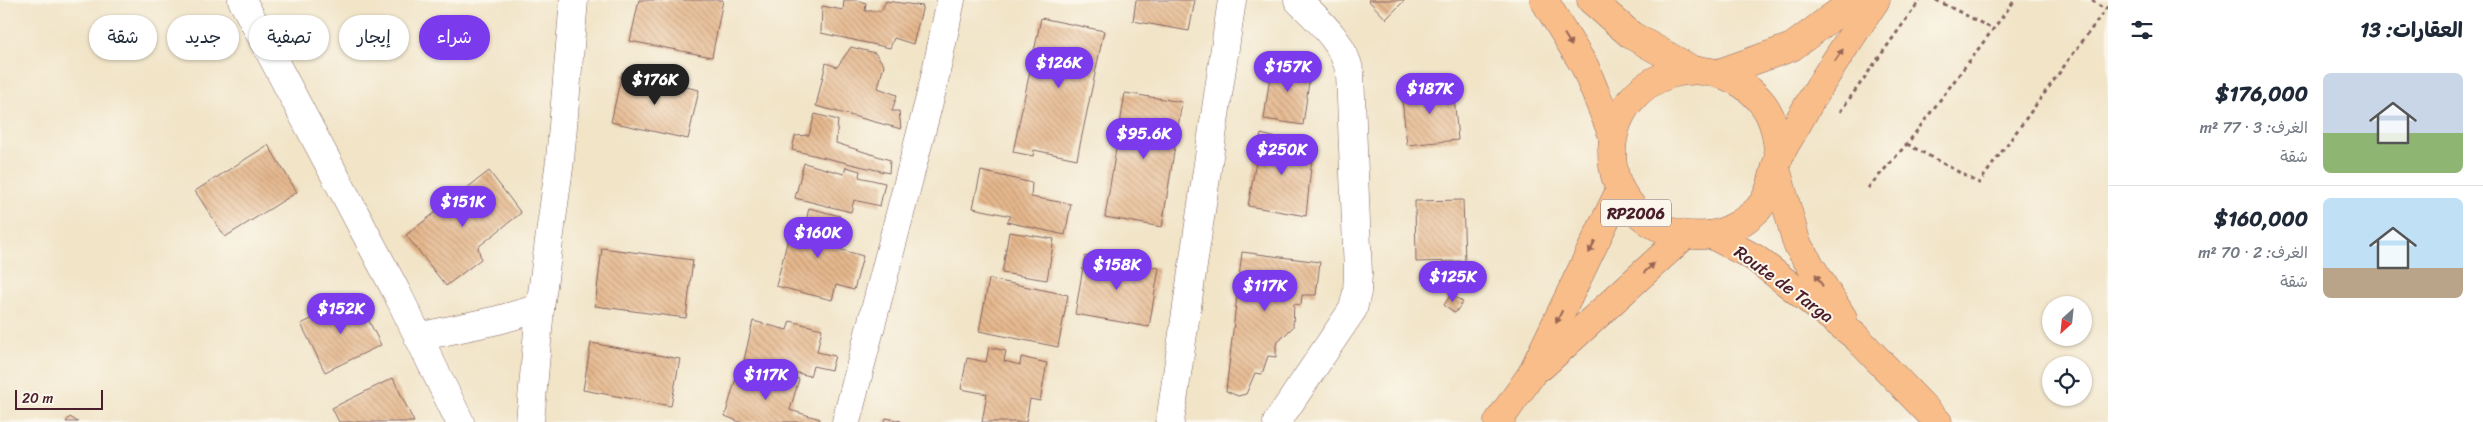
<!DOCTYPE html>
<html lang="ar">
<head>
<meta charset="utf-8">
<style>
  body { margin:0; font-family:Sriracha,"Playpen Sans Arabic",sans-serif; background:#f6f6f7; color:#1f2937; direction:rtl; height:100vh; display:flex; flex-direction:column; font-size:19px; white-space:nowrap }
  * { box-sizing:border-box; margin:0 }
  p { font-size:16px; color:#747a83 }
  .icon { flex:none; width:28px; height:28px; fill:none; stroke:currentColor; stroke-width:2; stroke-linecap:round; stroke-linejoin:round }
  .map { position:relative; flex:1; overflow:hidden; direction:ltr }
  .sheet { display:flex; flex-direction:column; background:#fff; width:375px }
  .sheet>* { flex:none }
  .top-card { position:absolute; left:15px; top:15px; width:475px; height:45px; direction:rtl; display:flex; gap:10px }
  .needle { width:32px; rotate:207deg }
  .tools { position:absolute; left:2042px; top:296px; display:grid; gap:10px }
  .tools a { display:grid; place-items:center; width:50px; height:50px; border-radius:50%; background:#fff; box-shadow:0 1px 4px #0004; font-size:25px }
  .scale { position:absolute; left:15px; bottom:12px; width:88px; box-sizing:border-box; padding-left:5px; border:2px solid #4a1f2b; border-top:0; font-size:14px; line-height:18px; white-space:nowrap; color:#4a1f2b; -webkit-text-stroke:4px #fbf7ec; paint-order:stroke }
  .price { position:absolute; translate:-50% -42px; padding:0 11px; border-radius:18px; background:#7c3aed; color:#fff; font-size:16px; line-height:32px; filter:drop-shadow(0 1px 2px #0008) }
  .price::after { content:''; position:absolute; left:50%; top:30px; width:15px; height:11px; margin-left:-8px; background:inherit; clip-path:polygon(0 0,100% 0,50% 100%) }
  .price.active { background:#222; color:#fff }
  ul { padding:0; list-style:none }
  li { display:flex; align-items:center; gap:15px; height:125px; padding:0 20px }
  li+li { border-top:1px solid #e0e1e3 }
  li span { display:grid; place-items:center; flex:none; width:140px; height:100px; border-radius:8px; color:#555 }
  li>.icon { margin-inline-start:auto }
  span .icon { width:60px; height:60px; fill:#fffc; stroke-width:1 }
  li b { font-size:21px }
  h2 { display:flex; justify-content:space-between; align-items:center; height:60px; padding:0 20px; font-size:21px }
  .chip { padding:0 18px; border-radius:22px; background:#fff; box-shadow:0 1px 4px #0004; font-size:18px; line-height:45px }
  .chip.active { background:#7c3aed; color:#fff }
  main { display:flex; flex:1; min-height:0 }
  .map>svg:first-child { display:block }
  .building { fill:url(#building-back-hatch) }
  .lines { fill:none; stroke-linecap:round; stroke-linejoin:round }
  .minor-casing { stroke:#846462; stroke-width:29 }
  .major-casing { stroke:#846462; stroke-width:29 }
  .path { stroke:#846462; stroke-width:3; stroke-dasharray:4 4; stroke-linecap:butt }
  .minor { stroke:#fff; stroke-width:28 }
  .major { stroke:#f9bd89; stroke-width:28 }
  .oneway { fill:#965 }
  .labels { text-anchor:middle; stroke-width:4; stroke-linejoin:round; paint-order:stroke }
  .shield { fill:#fbf7ec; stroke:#7f6065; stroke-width:1 }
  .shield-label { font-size:16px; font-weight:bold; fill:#4a1f2b }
  .street-label { font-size:18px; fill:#4a1f2b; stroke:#fbf7ec }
</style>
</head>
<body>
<main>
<section class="sheet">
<h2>العقارات: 13<svg class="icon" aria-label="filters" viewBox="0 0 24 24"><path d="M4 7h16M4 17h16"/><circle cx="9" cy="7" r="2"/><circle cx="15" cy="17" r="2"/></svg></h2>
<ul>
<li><span style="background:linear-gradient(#c9d6e8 60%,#8fb573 0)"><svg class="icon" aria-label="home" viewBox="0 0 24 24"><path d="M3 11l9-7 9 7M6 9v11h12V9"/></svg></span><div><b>$176,000</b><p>الغرف: 3 · 77 m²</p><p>شقة</p></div></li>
<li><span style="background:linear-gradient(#bfe0f5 70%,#b9a48a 0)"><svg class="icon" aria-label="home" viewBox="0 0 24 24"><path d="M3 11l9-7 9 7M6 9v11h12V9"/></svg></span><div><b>$160,000</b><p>الغرف: 2 · 70 m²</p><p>شقة</p></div></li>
</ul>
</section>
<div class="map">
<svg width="2108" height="422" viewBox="0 0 2108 422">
  <defs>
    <pattern id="building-back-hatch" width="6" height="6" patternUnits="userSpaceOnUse" patternTransform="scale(1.25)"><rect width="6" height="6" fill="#e6b88d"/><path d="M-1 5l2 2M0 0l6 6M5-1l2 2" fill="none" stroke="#bc9573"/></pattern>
  </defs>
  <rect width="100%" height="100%" fill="#fbf7ec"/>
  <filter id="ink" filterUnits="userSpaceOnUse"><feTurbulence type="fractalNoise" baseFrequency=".02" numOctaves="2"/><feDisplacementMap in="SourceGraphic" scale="10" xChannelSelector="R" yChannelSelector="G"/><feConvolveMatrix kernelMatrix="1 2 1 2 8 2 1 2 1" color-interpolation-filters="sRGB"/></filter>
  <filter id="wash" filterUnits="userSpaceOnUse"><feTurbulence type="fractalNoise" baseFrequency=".0096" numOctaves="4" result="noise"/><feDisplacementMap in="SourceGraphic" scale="20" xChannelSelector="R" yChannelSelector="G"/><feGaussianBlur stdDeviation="1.12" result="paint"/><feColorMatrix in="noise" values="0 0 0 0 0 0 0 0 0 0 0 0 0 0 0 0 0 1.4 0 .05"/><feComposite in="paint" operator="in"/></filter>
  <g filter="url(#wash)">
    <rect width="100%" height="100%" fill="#f1e4c7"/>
    <g id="blocks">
      <g class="building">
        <polygon points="639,0 723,0 712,57 630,41"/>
        <polygon points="844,0 856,0 866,3 865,11 881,11 886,1 923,6 913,44 894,38 890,48 821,33 822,6 843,10"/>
        <polygon points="1136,0 1195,0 1189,31 1133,21"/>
        <polygon points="1368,0 1405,0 1386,19"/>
        <polygon points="1041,18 1104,31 1077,159 1034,150 1033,156 1013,152"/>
        <polygon points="851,47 875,53 884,65 878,88 897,95 892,111 899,111 901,129 816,106 826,63 837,67"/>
        <polygon points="1272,61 1311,67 1303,125 1264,119"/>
        <polygon points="622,72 699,90 688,139 611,122"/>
        <polygon points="1453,85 1458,140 1407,145 1401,90"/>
        <polygon points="1125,93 1182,102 1162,227 1105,217"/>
        <polygon points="815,114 838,120 836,143 890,160 889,173 792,150 795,136 809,135"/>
        <polygon points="1261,134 1313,147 1306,216 1248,206"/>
        <polygon points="268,145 297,192 225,237 195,191"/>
        <polygon points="804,163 844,174 846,167 860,171 859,177 885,183 880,206 854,200 851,212 795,198"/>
        <polygon points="489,171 521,213 478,247 481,259 446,286 406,235"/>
        <polygon points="981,171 1032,183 1031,197 1071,204 1065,235 1007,222 1011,216 973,208"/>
        <polygon points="1463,200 1465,261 1416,262 1415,201"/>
        <polygon points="809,208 840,216 832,247 863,256 854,290 836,285 832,300 776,286 791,227 804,230"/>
        <polygon points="1009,232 1054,239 1047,280 1002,273"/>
        <polygon points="602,248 693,260 686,318 595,306"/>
        <polygon points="1242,252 1320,262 1316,295 1302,295 1301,305 1294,304 1293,327 1276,344 1276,357 1268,356 1262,374 1255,373 1246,394 1238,396 1226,391"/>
        <polygon points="1085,256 1159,268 1149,327 1075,314"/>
        <polygon points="989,279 1068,295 1058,347 979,331"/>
        <polygon points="1451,294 1463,302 1455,313 1444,305"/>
        <polygon points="357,297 381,345 325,372 301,324"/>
        <polygon points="753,321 787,330 790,321 822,329 817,352 835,356 831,370 813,366 810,376 744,360"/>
        <polygon points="591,343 680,359 671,406 583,390"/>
        <polygon points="989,347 1006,351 1004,361 1020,365 1021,357 1047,363 1040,401 1030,399 1026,422 982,422 987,394 961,389 967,358 986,362"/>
        <polygon points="768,370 799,379 790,410 820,419 819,422 740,422 725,416 736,378 763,386"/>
        <polygon points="393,378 414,422 339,422 332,408"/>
        <polygon points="70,417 78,422 66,422"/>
        <polygon points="886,418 901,421 901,422 885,422"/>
      </g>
    </g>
  </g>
  <g filter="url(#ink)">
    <use href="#blocks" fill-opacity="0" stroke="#846462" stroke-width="1"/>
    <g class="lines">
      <g class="minor-casing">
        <g id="minor">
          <polyline points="242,0 397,293 460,422"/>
          <polyline points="418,337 498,320 540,308"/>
          <polyline points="530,422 540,308 560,160 574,0"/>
          <polyline points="846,422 933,86 951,0"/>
          <polyline points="1170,422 1232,0"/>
          <path d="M1277,422l76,-113 4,-17 1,-19 -8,-200c-7,-32 -30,-51 -52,-73"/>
        </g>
      </g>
      <g class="major-casing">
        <g id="major">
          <polyline points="1544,0 1585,67 1613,136"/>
          <polyline points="1591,0 1631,35 1691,69"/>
          <polyline points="1719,73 1792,47 1855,0"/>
          <path d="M1779,158c-2,-19 -4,-38 -16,-54 -49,-62 -148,-33 -151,47 0,18 4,35 15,49 19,27 46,37 78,35 19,0 40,-13 53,-26 14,-15 14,-34 21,-52 5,-12 14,-24 20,-36 23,-42 50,-81 77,-121"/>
          <polyline points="1776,168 1797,244 1843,318"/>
          <polyline points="1712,235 1755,258 1855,336 1938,422"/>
          <polyline points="1542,366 1684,236"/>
          <polyline points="1498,422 1531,375 1620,190"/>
        </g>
      </g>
      <g class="path">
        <polyline points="1936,0 1993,29"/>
        <polyline points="2092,0 2105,10"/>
        <polyline points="1840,112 1920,0"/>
        <polyline points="1907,144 1979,183 2108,6"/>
        <polyline points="1868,188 1907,144 2015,0"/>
      </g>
      <use href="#minor" class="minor"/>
      <use href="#major" class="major"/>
    </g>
    <defs><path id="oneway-solid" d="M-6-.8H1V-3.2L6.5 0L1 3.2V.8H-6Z" transform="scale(1.25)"/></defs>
    <g class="oneway">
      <use href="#oneway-solid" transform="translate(1568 40) rotate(59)"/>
      <use href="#oneway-solid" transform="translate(1839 55) rotate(-56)"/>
      <use href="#oneway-solid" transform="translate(1592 247) rotate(116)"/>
      <use href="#oneway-solid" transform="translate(1649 268) rotate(-42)"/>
      <use href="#oneway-solid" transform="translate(1819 280) rotate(-122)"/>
      <use href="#oneway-solid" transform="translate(1559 317) rotate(116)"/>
    </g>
  </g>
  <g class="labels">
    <rect class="shield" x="1601" y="199.5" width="70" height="27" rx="4"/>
    <g class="shield-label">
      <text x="1636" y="219">RP2006</text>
    </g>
    <g class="street-label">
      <text transform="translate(1784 284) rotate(36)" y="6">Route de Targa</text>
    </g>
  </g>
</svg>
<div class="tools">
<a><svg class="needle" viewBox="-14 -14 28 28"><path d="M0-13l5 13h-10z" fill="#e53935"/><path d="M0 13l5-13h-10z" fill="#747a83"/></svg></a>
<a><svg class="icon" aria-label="locate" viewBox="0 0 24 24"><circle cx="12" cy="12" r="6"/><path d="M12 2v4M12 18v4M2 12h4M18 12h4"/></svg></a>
</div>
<div class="scale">20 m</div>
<b class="price" style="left:1059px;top:89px">$126K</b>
<b class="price" style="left:1288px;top:93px">$157K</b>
<b class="price active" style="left:655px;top:106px">$176K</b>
<b class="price" style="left:1430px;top:115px">$187K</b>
<b class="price" style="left:1144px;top:160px">$95.6K</b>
<b class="price" style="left:1282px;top:176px">$250K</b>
<b class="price" style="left:463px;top:228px">$151K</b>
<b class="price" style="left:818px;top:259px">$160K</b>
<b class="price" style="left:1117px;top:291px">$158K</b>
<b class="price" style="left:1453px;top:303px">$125K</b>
<b class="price" style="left:1265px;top:312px">$117K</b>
<b class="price" style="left:341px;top:335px">$152K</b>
<b class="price" style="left:766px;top:401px">$117K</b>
<div class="top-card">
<a class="chip active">شراء</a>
<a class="chip">إيجار</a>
<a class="chip">تصفية</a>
<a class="chip">جديد</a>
<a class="chip">شقة</a>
</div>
</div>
</main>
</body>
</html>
